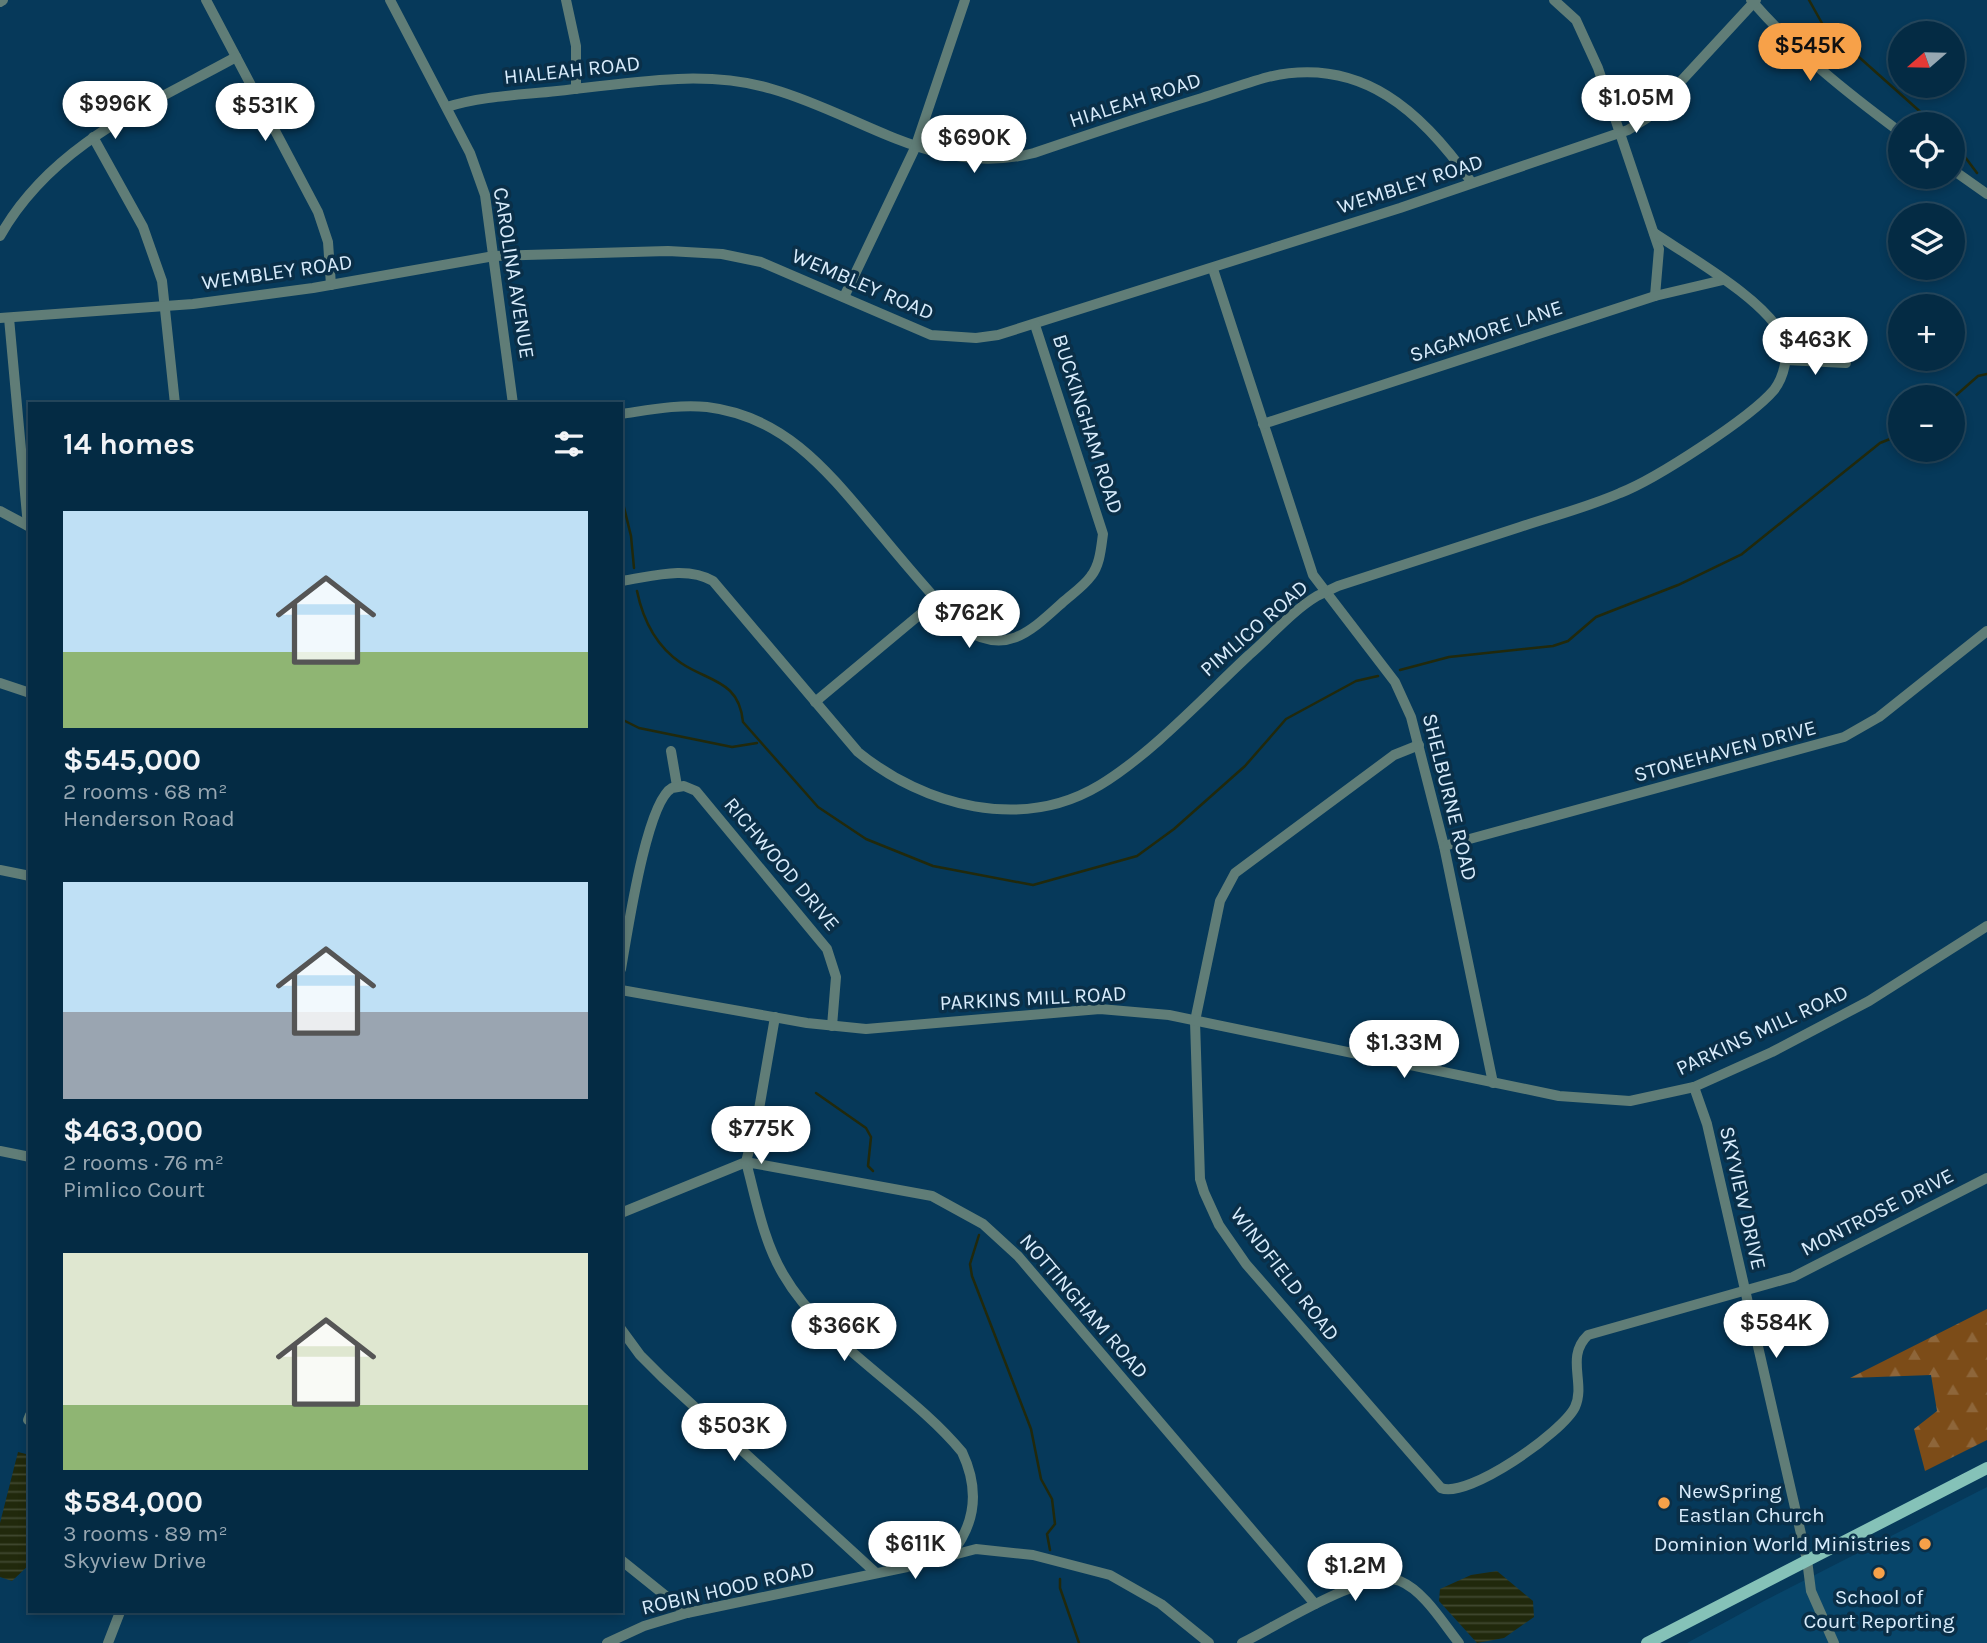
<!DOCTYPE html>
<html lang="en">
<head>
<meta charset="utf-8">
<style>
  body { margin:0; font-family:Karla,sans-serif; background:#12374f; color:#f1f3f6; height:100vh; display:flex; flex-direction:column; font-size:26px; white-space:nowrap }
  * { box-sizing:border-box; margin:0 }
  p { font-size:23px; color:#97a7b2 }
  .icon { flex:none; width:38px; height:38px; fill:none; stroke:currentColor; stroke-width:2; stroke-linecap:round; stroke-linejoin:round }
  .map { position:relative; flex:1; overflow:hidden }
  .drawer { position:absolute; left:28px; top:402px; width:595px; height:1211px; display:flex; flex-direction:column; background:#042b44; border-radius:0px; box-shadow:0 4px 10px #0003,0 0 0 2px #25475d }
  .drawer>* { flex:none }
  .needle { width:46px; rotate:250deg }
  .buttons { position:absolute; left:1888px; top:21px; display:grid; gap:14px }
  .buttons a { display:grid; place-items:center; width:77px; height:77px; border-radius:50%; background:#042b44; box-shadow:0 4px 10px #0003,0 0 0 2px #25475d; font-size:35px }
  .price { position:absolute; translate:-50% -60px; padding:0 16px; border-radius:24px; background:#fff; color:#222; font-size:23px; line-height:46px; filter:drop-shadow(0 2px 4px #0008) }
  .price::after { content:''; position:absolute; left:50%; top:42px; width:21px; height:16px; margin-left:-10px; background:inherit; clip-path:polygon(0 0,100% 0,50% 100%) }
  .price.on { background:#f7a149; color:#111 }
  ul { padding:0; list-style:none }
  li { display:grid; align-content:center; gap:14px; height:371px; padding:0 35px }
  li span { display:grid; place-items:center; height:217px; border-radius:0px; color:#555 }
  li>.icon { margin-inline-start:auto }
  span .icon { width:126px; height:126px; fill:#fffc; stroke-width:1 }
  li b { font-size:30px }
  h2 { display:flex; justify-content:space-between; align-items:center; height:84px; padding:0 35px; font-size:30px }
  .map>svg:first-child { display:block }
  .built { fill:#07456a }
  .forest { fill:url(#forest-firs) }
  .water { fill:url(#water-rules) }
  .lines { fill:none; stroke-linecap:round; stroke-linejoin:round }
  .stream { stroke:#21290c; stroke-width:2.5 }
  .minor { stroke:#607d77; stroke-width:10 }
  .major { stroke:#85c2b8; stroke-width:12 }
  .poi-dot { fill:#f7a149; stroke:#0a2f48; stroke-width:2.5 }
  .labels { text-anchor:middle; stroke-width:7; stroke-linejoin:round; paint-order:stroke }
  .street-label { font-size:21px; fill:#d8ecfc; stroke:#0a2f48 }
  .poi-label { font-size:21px; fill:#d8ecfc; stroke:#0a2f48; text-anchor:start }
</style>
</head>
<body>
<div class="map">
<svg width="1987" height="1643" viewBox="0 0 1987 1643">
  <defs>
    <pattern id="forest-firs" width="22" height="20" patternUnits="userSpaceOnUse" patternTransform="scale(1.75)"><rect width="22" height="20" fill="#7c4c18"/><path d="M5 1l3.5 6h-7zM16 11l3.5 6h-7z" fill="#8e663a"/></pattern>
    <pattern id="water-rules" width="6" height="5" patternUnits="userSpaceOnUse" patternTransform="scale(1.75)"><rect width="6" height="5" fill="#21290c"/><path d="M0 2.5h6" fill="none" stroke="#404830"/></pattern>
  </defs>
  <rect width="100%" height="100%" fill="#06395a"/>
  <polygon class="built" points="1987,1487 1987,1643 1687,1643 1764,1601"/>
  <polygon class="forest" points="1987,1309 1987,1440 1925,1471 1914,1429 1937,1411 1931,1375 1850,1378"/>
  <g class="water">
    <polygon points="18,1452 30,1455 30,1564 12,1581 0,1577 0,1523"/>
    <polygon points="1497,1571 1533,1601 1534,1617 1504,1638 1477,1643 1439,1601 1440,1589 1471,1575"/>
  </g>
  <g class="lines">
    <g class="stream">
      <polyline points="1809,0 1823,25 1934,124"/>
      <polyline points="1953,141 1977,173"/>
      <polyline points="1953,398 1978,376 1987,374"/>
      <polyline points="621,495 631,536 634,568"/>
      <path d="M637,591c6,29 19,55 44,72 28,19 58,17 62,59l75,85 48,32 67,27 100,19 104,-29 37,-27 71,-63 41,-47 70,-38 22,-5"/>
      <polyline points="1400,670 1449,657 1553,646 1568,641 1596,617 1678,585 1742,554 1880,443 1900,435"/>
      <polyline points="621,719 639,728 732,747 757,743"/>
      <polyline points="816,1093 866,1128 871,1137 868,1166 873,1171"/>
      <polyline points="979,1235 970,1264 972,1276 1031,1429 1041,1479 1052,1499 1055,1524 1047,1534 1050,1550"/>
      <polyline points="1060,1579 1060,1588 1079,1643"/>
    </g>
    <g class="minor">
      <polyline points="206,0 318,212 328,242 331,285"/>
      <polyline points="390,0 470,153 485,195 513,404"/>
      <polyline points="566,0 576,46 576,89"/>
      <polyline points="1554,0 1576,20 1598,68 1659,249 1655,296"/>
      <path d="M1751,0c46,53 94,91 149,132"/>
      <polyline points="0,2 3,0"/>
      <path d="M447,107c34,-11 74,-12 110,-16 71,-7 145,-23 215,-2 91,26 162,89 262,64 56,-19 112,-38 168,-55 22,-7 44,-15 66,-21 94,-22 155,36 204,106"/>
      <polyline points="93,137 143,227 162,281 175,404"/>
      <polyline points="1953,170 1987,194"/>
      <path d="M0,236c52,-92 147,-130 236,-179"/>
      <polyline points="1213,269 1313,575 1395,682 1411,717 1444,846 1493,1083"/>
      <polyline points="844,297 915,148 965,0"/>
      <polyline points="0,318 193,304 313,288 494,256 668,251 722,254 761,262 931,335 976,338 998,335 1400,208 1628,130 1647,118 1756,0"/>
      <polyline points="9,318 28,526"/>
      <polyline points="1786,360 1846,363"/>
      <path d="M621,414c28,-4 57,-10 86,-7 76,9 119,62 165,117 30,36 59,72 92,105 43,27 67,2 99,-27 9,-8 21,-16 28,-26 9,-11 10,-28 12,-42l-68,-209"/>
      <polyline points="1263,424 1655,296 1723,280"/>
      <polyline points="0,511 30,527"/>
      <path d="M621,581c29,-4 65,-16 92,0l145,171c66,54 164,80 242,33 50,-30 106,-90 149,-130 22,-19 43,-44 68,-59l21,-10c61,-20 121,-39 182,-59 33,-11 68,-20 100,-34 36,-14 130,-75 154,-103 10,-13 15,-35 10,-50 -14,-38 -96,-84 -130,-107"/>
      <polyline points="0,683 30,693"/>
      <polyline points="815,702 936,601"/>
      <path d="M1419,745l-25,10 -159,118 -15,28 -25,120 5,158 4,13 15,33 27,39 195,224c27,11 122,-56 134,-81 11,-24 -10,-50 13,-72l205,-58 194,-99"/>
      <polyline points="671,751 677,786"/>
      <polyline points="1444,846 1844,737 1879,717 1987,631"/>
      <polyline points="0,870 30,876"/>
      <path d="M621,969c6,-33 25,-167 51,-181l12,-2 12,5 131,158 9,28 -4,49"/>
      <polyline points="621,990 807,1023 866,1029 1100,1009 1169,1015 1559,1096 1630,1101 1694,1087 1772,1052 1869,1001 1987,926"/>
      <polyline points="1694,1087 1707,1124 1807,1560 1811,1591 1834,1643"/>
      <polyline points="0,1151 30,1157"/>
      <polyline points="621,1213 746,1162 758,1115 775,1017"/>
      <polyline points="621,1329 640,1355 662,1377 876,1573"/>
      <polyline points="28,1420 30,1415"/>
      <path d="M951,1554c26,-32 28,-66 11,-102 -52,-63 -138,-107 -179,-178 -20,-34 -27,-75 -37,-112l186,34 51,28 35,32 297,348"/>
      <polyline points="621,1560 687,1613"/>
      <polyline points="108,1643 120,1612"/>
      <polyline points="607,1643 644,1626 687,1613 907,1567 976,1549 1033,1555 1110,1575 1161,1604 1209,1643"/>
      <path d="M1242,1643c32,-15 126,-76 158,-62 24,10 43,42 59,62"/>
    </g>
    <polyline class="major" points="1647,1643 1987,1468"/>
  </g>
  <g class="poi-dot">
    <circle cx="1664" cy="1503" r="7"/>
    <circle cx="1925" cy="1544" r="7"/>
    <circle cx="1879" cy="1573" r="7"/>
  </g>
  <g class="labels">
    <g class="street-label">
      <text transform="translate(572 70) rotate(-6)" y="7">HIALEAH ROAD</text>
      <text transform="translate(1135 100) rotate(-18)" y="7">HIALEAH ROAD</text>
      <text transform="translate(1410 184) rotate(-18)" y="7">WEMBLEY ROAD</text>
      <text transform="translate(277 272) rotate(-8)" y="7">WEMBLEY ROAD</text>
      <text transform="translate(514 273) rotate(81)" y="7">CAROLINA AVENUE</text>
      <text transform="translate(863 284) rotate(23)" y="7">WEMBLEY ROAD</text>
      <text transform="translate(1486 331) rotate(-18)" y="7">SAGAMORE LANE</text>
      <text transform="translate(1088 424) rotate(72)" y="7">BUCKINGHAM ROAD</text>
      <text transform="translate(1254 628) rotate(-41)" y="7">PIMLICO ROAD</text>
      <text transform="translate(1725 751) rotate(-15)" y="7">STONEHAVEN DRIVE</text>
      <text transform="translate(1450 797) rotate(76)" y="7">SHELBURNE ROAD</text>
      <text transform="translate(782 864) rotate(50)" y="7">RICHWOOD DRIVE</text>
      <text transform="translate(1033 998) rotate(-3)" y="7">PARKINS MILL ROAD</text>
      <text transform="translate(1762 1030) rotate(-25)" y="7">PARKINS MILL ROAD</text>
      <text transform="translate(1743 1198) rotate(77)" y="7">SKYVIEW DRIVE</text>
      <text transform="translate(1877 1212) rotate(-27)" y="7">MONTROSE DRIVE</text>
      <text transform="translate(1285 1274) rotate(52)" y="7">WINDFIELD ROAD</text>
      <text transform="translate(1084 1306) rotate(49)" y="7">NOTTINGHAM ROAD</text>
      <text transform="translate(728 1588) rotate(-13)" y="7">ROBIN HOOD ROAD</text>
    </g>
    <g class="poi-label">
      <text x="1678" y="1498">NewSpring<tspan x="1678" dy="24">Eastlan Church</tspan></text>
      <text x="1911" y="1551" text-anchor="end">Dominion World Ministries</text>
      <text x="1879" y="1604" text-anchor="middle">School of<tspan x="1879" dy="24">Court Reporting</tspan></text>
    </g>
  </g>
</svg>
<div class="buttons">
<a><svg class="needle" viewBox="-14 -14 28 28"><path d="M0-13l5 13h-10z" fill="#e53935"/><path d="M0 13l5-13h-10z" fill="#97a7b2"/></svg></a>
<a><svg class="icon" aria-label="locate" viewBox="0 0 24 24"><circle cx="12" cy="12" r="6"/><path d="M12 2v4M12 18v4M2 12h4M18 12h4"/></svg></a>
<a><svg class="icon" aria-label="layers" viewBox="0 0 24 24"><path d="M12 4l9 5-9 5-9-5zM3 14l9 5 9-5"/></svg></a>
<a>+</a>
<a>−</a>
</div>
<b class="price on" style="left:1810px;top:83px">$545K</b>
<b class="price" style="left:1636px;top:135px">$1.05M</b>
<b class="price" style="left:115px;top:141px">$996K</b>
<b class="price" style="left:265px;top:143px">$531K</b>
<b class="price" style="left:974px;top:175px">$690K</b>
<b class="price" style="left:1815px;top:377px">$463K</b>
<b class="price" style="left:969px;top:650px">$762K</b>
<b class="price" style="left:1404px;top:1080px">$1.33M</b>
<b class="price" style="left:761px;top:1166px">$775K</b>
<b class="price" style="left:1776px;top:1360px">$584K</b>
<b class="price" style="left:844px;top:1363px">$366K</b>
<b class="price" style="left:734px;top:1463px">$503K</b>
<b class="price" style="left:915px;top:1581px">$611K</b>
<b class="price" style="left:1355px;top:1603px">$1.2M</b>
<section class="drawer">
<h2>14 homes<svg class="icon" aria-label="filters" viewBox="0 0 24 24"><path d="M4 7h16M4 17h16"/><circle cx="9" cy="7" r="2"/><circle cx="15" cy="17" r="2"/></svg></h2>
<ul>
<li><span style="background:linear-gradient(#bfe0f5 65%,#8fb573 0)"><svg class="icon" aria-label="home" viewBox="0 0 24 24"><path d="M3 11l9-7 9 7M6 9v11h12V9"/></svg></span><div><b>$545,000</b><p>2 rooms · 68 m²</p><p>Henderson Road</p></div></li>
<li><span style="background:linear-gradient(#bfe0f5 60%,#9aa5b1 0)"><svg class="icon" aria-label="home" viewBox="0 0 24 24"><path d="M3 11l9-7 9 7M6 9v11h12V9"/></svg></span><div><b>$463,000</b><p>2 rooms · 76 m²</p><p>Pimlico Court</p></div></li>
<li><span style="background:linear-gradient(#dfe7d0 70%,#8fb573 0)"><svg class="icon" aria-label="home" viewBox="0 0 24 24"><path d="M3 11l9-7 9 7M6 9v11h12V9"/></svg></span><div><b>$584,000</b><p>3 rooms · 89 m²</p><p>Skyview Drive</p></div></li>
</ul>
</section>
</div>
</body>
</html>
